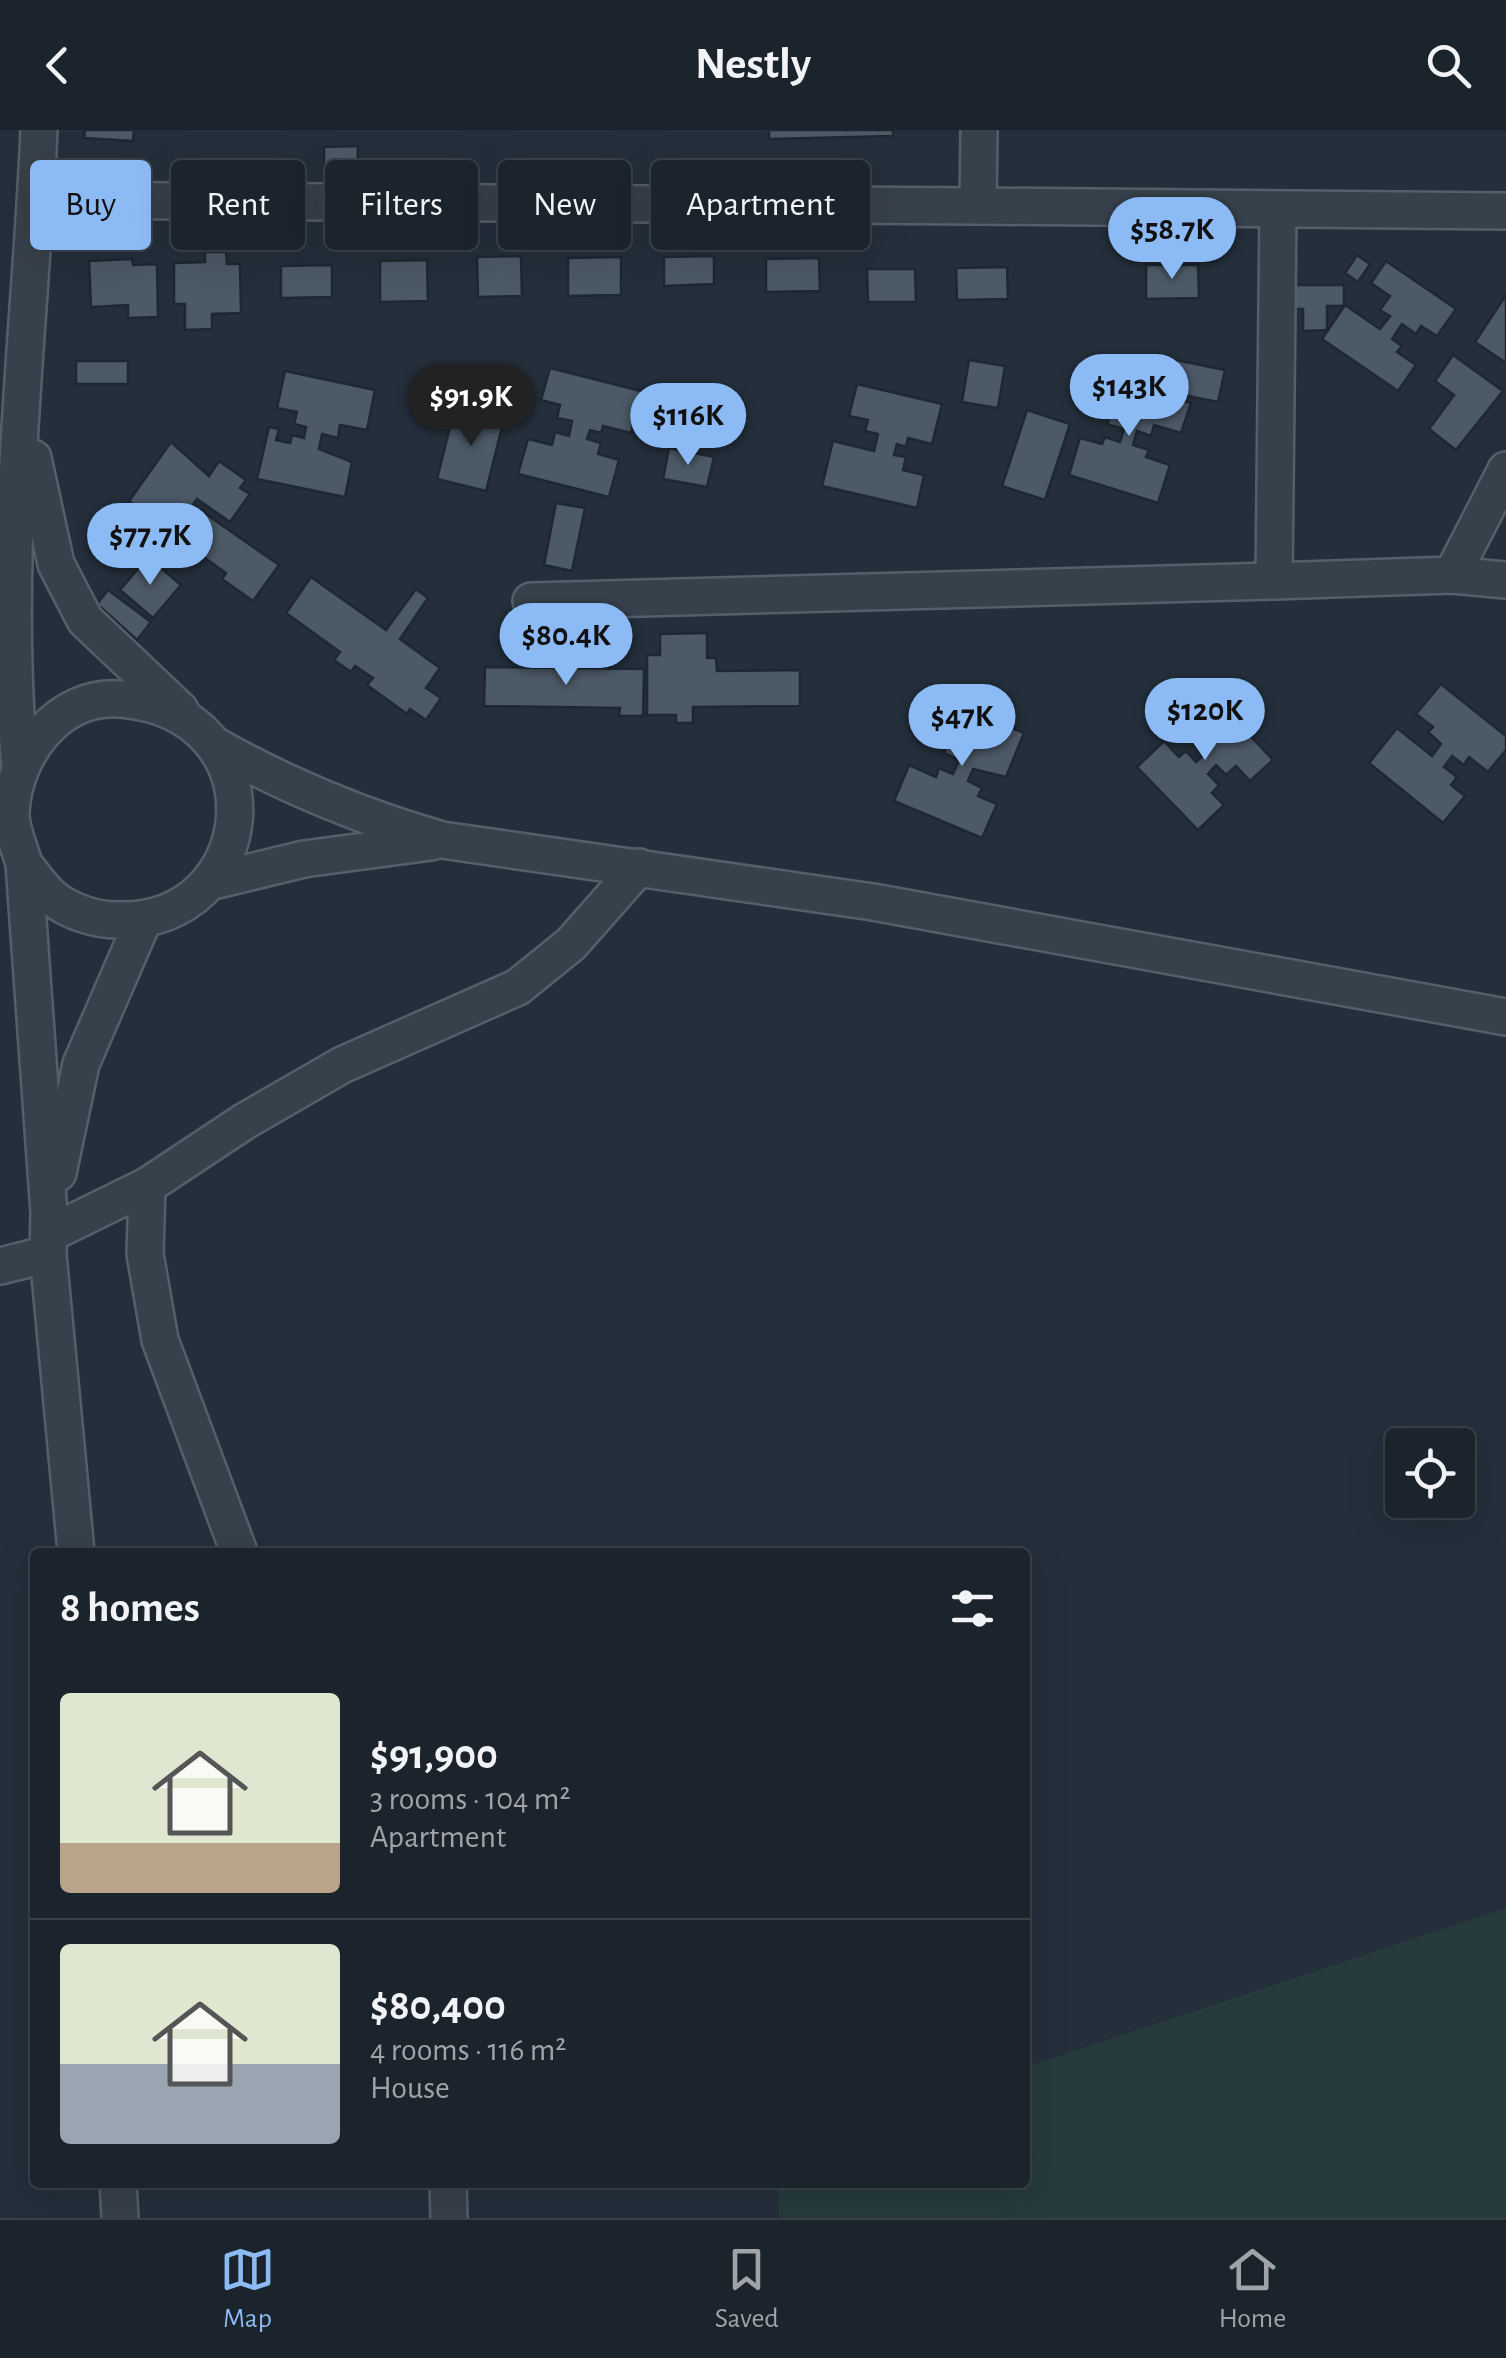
<!DOCTYPE html>
<html lang="en">
<head>
<meta charset="utf-8">
<style>
  body { margin:0; font-family:"Alegreya Sans",sans-serif; background:#282f38; color:#f1f3f6; height:100vh; display:flex; flex-direction:column; font-size:38px; white-space:nowrap }
  * { box-sizing:border-box; margin:0 }
  p { font-size:32px; color:#a0a4a9 }
  .icon { flex:none; width:55px; height:55px; fill:none; stroke:currentColor; stroke-width:2; stroke-linecap:round; stroke-linejoin:round }
  .map { position:relative; flex:1; overflow:hidden }
  .details { position:absolute; left:30px; top:1418px; width:1000px; height:640px; display:flex; flex-direction:column; background:#1b232c; border-radius:10px; box-shadow:0 10px 40px #0002,0 0 0 2px #394048 }
  .details>* { flex:none }
  .banner { position:absolute; left:30px; top:30px; width:1000px; height:90px; display:flex; gap:20px }
  .controls { position:absolute; left:1385px; top:1298px; display:grid; gap:20px }
  .controls a { display:grid; place-items:center; width:90px; height:90px; border-radius:10px; background:#1b232c; box-shadow:0 10px 40px #0002,0 0 0 2px #394048; font-size:50px }
  .price { position:absolute; translate:-50% -85px; padding:0 22px; border-radius:35px; background:#8bbaf4; color:#111; font-size:32px; line-height:65px; filter:drop-shadow(0 2px 5px #0008) }
  .price::after { content:''; position:absolute; left:50%; top:60px; width:30px; height:22px; margin-left:-15px; background:inherit; clip-path:polygon(0 0,100% 0,50% 100%) }
  .price.active { background:#222; color:#fff }
  ul { padding:0; list-style:none }
  li { display:flex; align-items:center; gap:30px; height:250px; padding:0 30px }
  li+li { border-top:2px solid #394048 }
  li span { display:grid; place-items:center; flex:none; width:280px; height:200px; border-radius:10px; color:#555 }
  li>.icon { margin-inline-start:auto }
  span .icon { width:120px; height:120px; fill:#fffc; stroke-width:1 }
  li b { font-size:42px }
  h2 { display:flex; justify-content:space-between; align-items:center; height:120px; padding:0 30px; font-size:42px }
  .tag { padding:0 35px; border-radius:10px; background:#1b232c; box-shadow:0 10px 40px #0002,0 0 0 2px #394048; font-size:35px; line-height:90px }
  .tag.active { background:#8bbaf4; color:#111 }
  header { display:flex; justify-content:space-between; align-items:center; height:130px; padding:0 30px; background:#1b232c; font-size:45px; font-weight:700 }
  .menu { display:flex; justify-content:space-around; align-items:center; height:140px; border-top:2px solid #394048; background:#1b232c; font-size:28px; color:#a0a4a9 }
  .menu a { display:grid; justify-items:center; gap:5px }
  .menu .active { color:#8bbaf4 }
  .map>svg:first-child { display:block }
  .green { fill:#263b3c }
  .building { fill:#4c5967; stroke:#1e2832; stroke-width:2.5 }
  .lines { fill:none; stroke-linecap:round; stroke-linejoin:round }
  .minor-casing { stroke:#555f69; stroke-width:40 }
  .minor { stroke:#37414b; stroke-width:35 }
</style>
</head>
<body>
<header><svg class="icon" aria-label="back" viewBox="0 0 24 24"><path d="M15 5l-7 7 7 7"/></svg>Nestly<svg class="icon" aria-label="search" viewBox="0 0 24 24"><circle cx="10" cy="10" r="6"/><path d="M15 15l6 6"/></svg></header>
<div class="map">
<svg width="1506" height="2088" viewBox="0 0 1506 2088">
  <rect width="100%" height="100%" fill="#242f3b"/>
  <polygon class="green" points="1506,1778 1506,2088 779,2088 778,2053 1025,2052 1025,1937"/>
  <g class="building">
    <polygon points="85,0 134,0 133,11 84,8"/>
    <polygon points="769,0 893,0 893,6 769,9"/>
    <polygon points="358,16 357,47 324,46 324,17"/>
    <polygon points="205,122 226,122 227,134 240,134 241,183 212,184 212,199 185,200 185,174 174,174 174,133 205,132"/>
    <polygon points="1357,125 1370,134 1358,152 1345,143"/>
    <polygon points="521,126 522,166 478,167 477,127"/>
    <polygon points="714,126 714,154 664,156 664,127"/>
    <polygon points="621,127 621,165 568,166 568,128"/>
    <polygon points="819,128 820,161 766,162 766,129"/>
    <polygon points="132,129 133,135 157,134 158,187 128,188 128,175 91,177 89,131"/>
    <polygon points="427,130 428,171 380,172 380,131"/>
    <polygon points="1386,131 1456,179 1437,206 1421,196 1416,204 1402,194 1392,209 1402,216 1397,222 1416,235 1398,261 1322,209 1345,175 1380,199 1390,186 1380,180 1390,166 1371,153"/>
    <polygon points="332,135 332,167 281,168 281,136"/>
    <polygon points="1146,135 1198,135 1199,168 1146,169"/>
    <polygon points="1007,137 1008,169 957,170 956,138"/>
    <polygon points="867,139 915,139 916,172 868,172"/>
    <polygon points="1292,155 1344,155 1344,176 1327,176 1327,200 1303,201 1303,179 1292,179"/>
    <polygon points="1506,165 1506,233 1475,212"/>
    <polygon points="1453,225 1503,261 1456,320 1429,299 1454,265 1435,251"/>
    <polygon points="969,230 1005,236 998,278 962,272"/>
    <polygon points="1176,230 1225,240 1218,272 1163,261"/>
    <rect x="76" y="231" width="52" height="23"/>
    <polygon points="550,238 641,261 631,303 603,296 601,303 590,300 587,309 601,313 598,324 619,330 609,367 518,344 528,309 552,315 555,302 569,306 572,291 557,288 560,275 541,270"/>
    <polygon points="285,241 375,260 367,300 340,295 338,308 322,304 319,319 352,332 345,367 257,349 269,297 279,299 276,310 290,313 292,305 304,308 306,297 294,294 297,282 277,278"/>
    <polygon points="1100,244 1191,273 1181,303 1154,295 1151,306 1137,301 1133,315 1149,320 1146,327 1170,335 1158,373 1069,345 1080,308 1102,314 1105,307 1120,312 1124,299 1107,294 1111,284 1089,277"/>
    <polygon points="857,254 942,274 932,314 908,308 906,317 897,314 894,325 906,327 903,340 924,345 917,378 822,356 833,311 874,321 878,304 865,301 868,290 849,286"/>
    <polygon points="455,277 504,289 486,361 437,349"/>
    <polygon points="1027,280 1070,294 1045,370 1002,356"/>
    <polygon points="171,312 209,346 219,331 246,350 240,358 250,364 230,392 197,369 193,375 279,435 253,471 222,449 226,443 184,413 178,421 167,414 174,403 129,371"/>
    <polygon points="669,318 714,327 707,357 663,349"/>
    <polygon points="556,373 585,378 572,441 544,435"/>
    <polygon points="148,427 181,455 153,488 120,460"/>
    <polygon points="311,447 386,500 416,459 428,468 400,509 440,538 426,558 441,568 426,590 410,579 407,584 367,555 373,548 355,536 351,542 334,530 340,522 286,483"/>
    <polygon points="108,460 151,492 137,510 97,474"/>
    <polygon points="707,503 707,528 716,528 717,541 800,540 800,576 693,577 693,593 676,593 676,585 647,585 647,525 660,525 660,504"/>
    <polygon points="485,537 644,539 643,586 619,586 620,578 484,576"/>
    <polygon points="1441,554 1506,606 1506,620 1488,642 1469,627 1464,635 1452,626 1444,637 1457,647 1451,655 1465,666 1443,693 1369,633 1397,598 1432,626 1441,614 1428,602 1433,597 1416,584"/>
    <polygon points="1210,563 1273,630 1250,651 1236,636 1226,645 1216,635 1208,644 1219,655 1212,663 1224,675 1198,700 1137,637 1164,611 1179,627 1186,621 1196,632 1206,623 1196,612 1205,603 1188,584"/>
    <polygon points="943,570 1024,603 1006,647 973,639 968,651 982,658 978,666 997,674 982,708 894,671 909,635 936,647 939,638 953,644 959,630 944,623 948,612 929,604"/>
  </g>
  <g class="lines">
    <g class="minor-casing">
      <g id="minor">
        <polyline points="36,70 978,76 979,0"/>
        <polyline points="978,76 1506,81"/>
        <polyline points="33,328 56,434 85,490 180,580"/>
        <polyline points="1452,445 1506,340"/>
        <polyline points="1274,451 1452,445 1506,450"/>
        <polyline points="531,471 1274,451 1278,81"/>
        <path d="M216,616c73,41 146,71 226,94l431,62 633,115"/>
        <path d="M20,636c-20,-206 10,-429 19,-636"/>
        <path d="M24,734c9,11 18,25 30,35 17,13 42,21 63,21 145,5 167,-207 4,-221 -63,-5 -107,55 -110,113 -1,16 9,36 13,52l25,349 -1,41 28,298"/>
        <polyline points="209,752 304,729 431,712"/>
        <polyline points="58,1043 81,934 143,791"/>
        <polyline points="147,1056 145,1124 160,1210 239,1422"/>
        <polyline points="49,1104 147,1056 245,991 342,935 518,857 571,814 639,737"/>
        <polyline points="0,1136 48,1124"/>
        <polyline points="118,2052 120,2088"/>
        <polyline points="448,2052 449,2088"/>
      </g>
    </g>
    <use href="#minor" class="minor"/>
  </g>
</svg>
<div class="controls">
<a><svg class="icon" aria-label="locate" viewBox="0 0 24 24"><circle cx="12" cy="12" r="6"/><path d="M12 2v4M12 18v4M2 12h4M18 12h4"/></svg></a>
</div>
<b class="price" style="left:1172px;top:152px">$58.7K</b>
<b class="price" style="left:1129px;top:309px">$143K</b>
<b class="price active" style="left:471px;top:319px">$91.9K</b>
<b class="price" style="left:688px;top:338px">$116K</b>
<b class="price" style="left:150px;top:458px">$77.7K</b>
<b class="price" style="left:566px;top:558px">$80.4K</b>
<b class="price" style="left:1205px;top:633px">$120K</b>
<b class="price" style="left:962px;top:639px">$47K</b>
<div class="banner">
<a class="tag active">Buy</a>
<a class="tag">Rent</a>
<a class="tag">Filters</a>
<a class="tag">New</a>
<a class="tag">Apartment</a>
</div>
<section class="details">
<h2>8 homes<svg class="icon" aria-label="filters" viewBox="0 0 24 24"><path d="M4 7h16M4 17h16"/><circle cx="9" cy="7" r="2"/><circle cx="15" cy="17" r="2"/></svg></h2>
<ul>
<li><span style="background:linear-gradient(#dfe7d0 75%,#b9a48a 0)"><svg class="icon" aria-label="home" viewBox="0 0 24 24"><path d="M3 11l9-7 9 7M6 9v11h12V9"/></svg></span><div><b>$91,900</b><p>3 rooms · 104 m²</p><p>Apartment</p></div></li>
<li><span style="background:linear-gradient(#dfe7d0 60%,#9aa5b1 0)"><svg class="icon" aria-label="home" viewBox="0 0 24 24"><path d="M3 11l9-7 9 7M6 9v11h12V9"/></svg></span><div><b>$80,400</b><p>4 rooms · 116 m²</p><p>House</p></div></li>
</ul>
</section>
</div>
<nav class="menu">
<a class="active"><svg class="icon" aria-label="map" viewBox="0 0 24 24"><path d="M3 6l6-2 6 2 6-2v14l-6 2-6-2-6 2zM9 4v14M15 6v14"/></svg>Map</a>
<a><svg class="icon" aria-label="saved" viewBox="0 0 24 24"><path d="M7 4h10v16l-5-4-5 4z"/></svg>Saved</a>
<a><svg class="icon" aria-label="home" viewBox="0 0 24 24"><path d="M3 11l9-7 9 7M6 9v11h12V9"/></svg>Home</a>
</nav>
</body>
</html>
